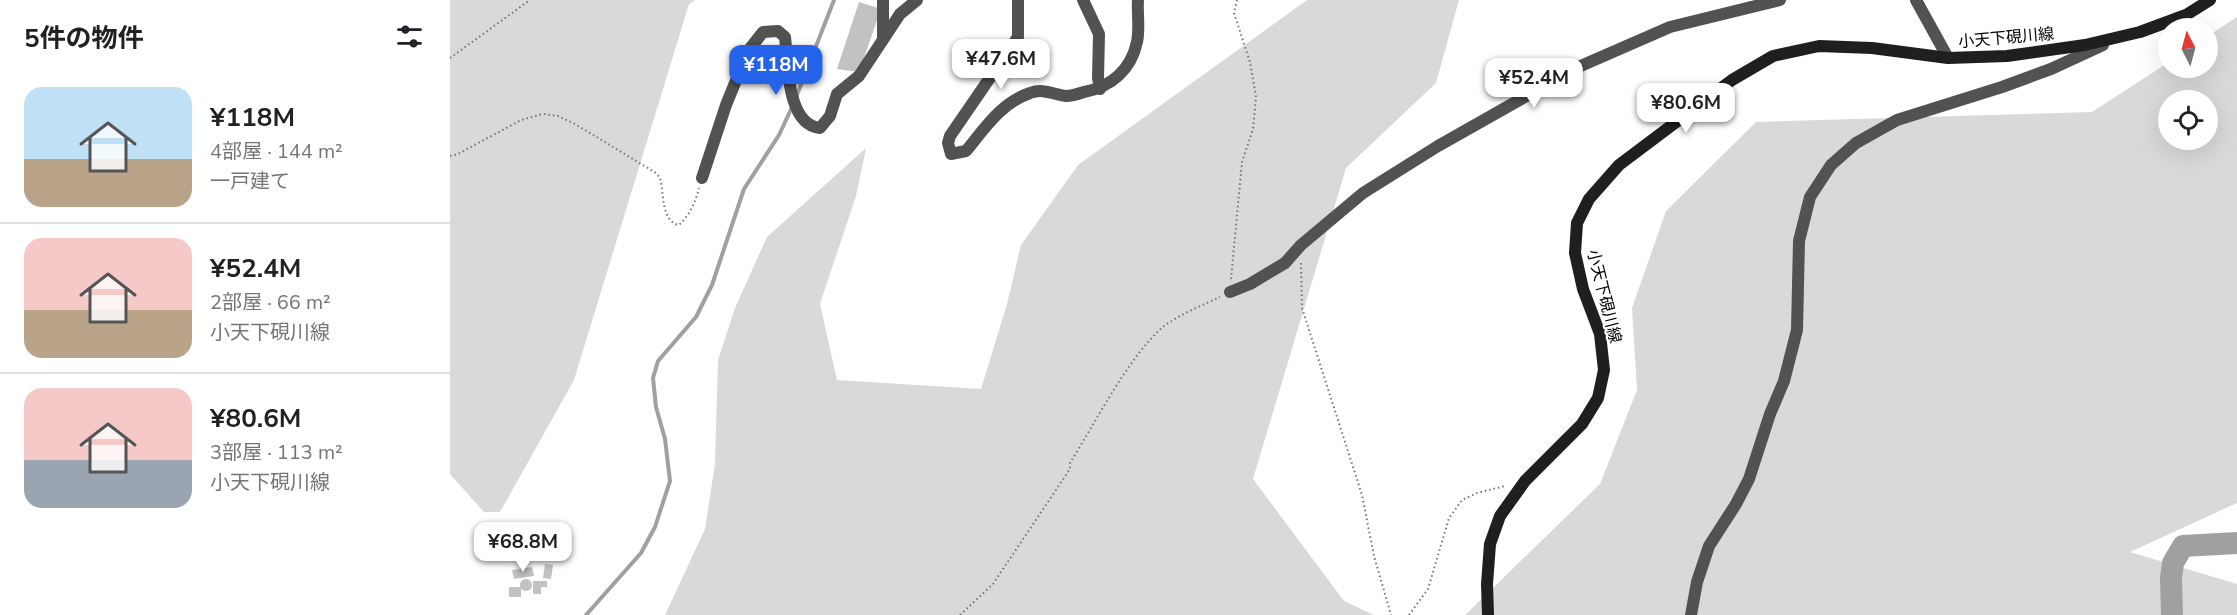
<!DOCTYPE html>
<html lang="ja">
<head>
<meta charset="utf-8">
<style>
  body { margin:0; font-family:"Nunito Sans","Noto Sans JP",sans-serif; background:#f2f2f2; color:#202124; height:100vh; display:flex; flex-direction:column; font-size:22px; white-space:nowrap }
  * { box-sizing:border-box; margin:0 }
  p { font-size:20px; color:#757577 }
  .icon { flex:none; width:33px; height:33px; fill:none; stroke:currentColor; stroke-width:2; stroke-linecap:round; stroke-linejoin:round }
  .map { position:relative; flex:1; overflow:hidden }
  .details { display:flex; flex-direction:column; background:#fff; width:450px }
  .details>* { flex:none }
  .needle { width:39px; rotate:354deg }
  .tools { position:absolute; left:1708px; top:18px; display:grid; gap:12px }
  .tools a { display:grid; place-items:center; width:60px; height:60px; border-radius:50%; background:#fff; box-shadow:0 6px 24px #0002; font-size:30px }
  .price { position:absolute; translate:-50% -51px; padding:0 14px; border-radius:12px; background:#fff; color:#222; font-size:20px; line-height:39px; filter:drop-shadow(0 2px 3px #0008) }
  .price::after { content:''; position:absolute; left:50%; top:36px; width:18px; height:14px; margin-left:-9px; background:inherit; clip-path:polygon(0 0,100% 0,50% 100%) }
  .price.active { background:#2563eb; color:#fff }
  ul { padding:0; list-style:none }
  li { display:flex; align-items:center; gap:18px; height:150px; padding:0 24px }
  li+li { border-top:2px solid #e0e0e0 }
  li span { display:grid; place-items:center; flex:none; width:168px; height:120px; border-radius:18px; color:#555 }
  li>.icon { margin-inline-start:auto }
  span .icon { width:72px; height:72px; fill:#fffc; stroke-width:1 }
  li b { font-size:26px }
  h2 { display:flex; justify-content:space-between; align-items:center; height:72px; padding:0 24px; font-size:26px }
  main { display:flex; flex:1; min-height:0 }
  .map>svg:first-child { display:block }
  .green { fill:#d9d9d9; fill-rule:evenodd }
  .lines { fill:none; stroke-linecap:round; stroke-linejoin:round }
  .stream { stroke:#a0a0a0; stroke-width:4 }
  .river { stroke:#a0a0a0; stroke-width:22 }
  .building { fill:#c2c2c2 }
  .path { stroke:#747474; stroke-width:2; stroke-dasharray:1.5 3; stroke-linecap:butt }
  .street { stroke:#525252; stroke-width:12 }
  .secondary { stroke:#1f1f1f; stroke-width:12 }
  .labels { text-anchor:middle; stroke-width:4.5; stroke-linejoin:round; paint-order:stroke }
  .street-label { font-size:16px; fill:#000; stroke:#fff }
</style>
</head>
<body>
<main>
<section class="details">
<h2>5件の物件<svg class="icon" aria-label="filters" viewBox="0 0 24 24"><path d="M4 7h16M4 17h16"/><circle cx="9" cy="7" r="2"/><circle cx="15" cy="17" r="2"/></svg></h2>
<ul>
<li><span style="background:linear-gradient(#bfe0f5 60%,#b9a48a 0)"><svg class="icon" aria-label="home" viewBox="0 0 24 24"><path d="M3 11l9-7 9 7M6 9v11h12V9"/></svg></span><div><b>¥118M</b><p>4部屋 · 144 m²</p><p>一戸建て</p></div></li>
<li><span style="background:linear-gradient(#f6c9c9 60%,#b9a48a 0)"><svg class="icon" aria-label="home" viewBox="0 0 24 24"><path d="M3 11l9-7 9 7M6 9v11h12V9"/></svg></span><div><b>¥52.4M</b><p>2部屋 · 66 m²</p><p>小天下硯川線</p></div></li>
<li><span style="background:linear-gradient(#f6c9c9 60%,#9aa5b1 0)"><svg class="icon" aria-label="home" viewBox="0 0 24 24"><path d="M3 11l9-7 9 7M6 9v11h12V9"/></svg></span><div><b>¥80.6M</b><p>3部屋 · 113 m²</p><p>小天下硯川線</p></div></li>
</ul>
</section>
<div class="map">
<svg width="1787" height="615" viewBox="0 0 1787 615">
  <rect width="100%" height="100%" fill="#fff"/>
  <g class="green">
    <polygon points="0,0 245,0 239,4 124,380 50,512 34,512 0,474"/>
    <polygon points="857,0 1009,0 986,83 896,168 803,479 894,601 924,615 215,615 255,529 265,464 268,360 285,308 317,237 416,148 406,196 370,304 387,380 531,389 557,304 571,245 628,165"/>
    <path d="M1787,17v486l-107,49 107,32v31h-772l135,-131 37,-94 -5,-82 34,-97 90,-89 336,-10 77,-50v6h39v-32zM1719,100h39v40h-39z"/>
  </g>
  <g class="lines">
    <g class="stream">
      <polyline points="347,95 384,0"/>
      <polyline points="136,615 191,553 205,527 220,481 215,439 206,407 203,378 208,361 246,317 262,285 294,189 329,135 343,105"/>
    </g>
    <polyline class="river" points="1722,615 1721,578 1723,563 1733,546 1787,543"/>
  </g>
  <g class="building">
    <polygon points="409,2 431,9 409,72 387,69"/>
    <polygon points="95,564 103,565 101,579 93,578"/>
    <polygon points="82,567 84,576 64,579 62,570"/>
    <circle cx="76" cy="585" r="6"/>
    <polygon points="83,581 97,581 97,587 91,587 91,594 83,594"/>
    <rect x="59" y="587" width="12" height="10"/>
  </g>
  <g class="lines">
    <g class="path">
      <polyline points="0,58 80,0"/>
      <path d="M0,156l8,-2 63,-34 22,-6 15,2 17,8 81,49 4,5c4,14 1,44 19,47 10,-9 17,-24 20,-37"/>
      <polyline points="851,263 852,308 912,495 924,556 941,615"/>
      <polyline points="781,279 792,162 803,129 806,97 800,62 784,13 787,0"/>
      <path d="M510,615l33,-31 77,-115v-6c25,-40 59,-107 93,-136 15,-12 40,-22 57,-30"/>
      <polyline points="959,615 978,589 999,518 1012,500 1027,493 1055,486"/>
    </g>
    <g class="street">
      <polyline points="433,0 433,37"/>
      <path d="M568,0v37l-68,99 -2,7 3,11 15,-3c19,-23 35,-48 64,-58 13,-5 22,1 36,3 5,0 12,-2 18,-4 27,-5 47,-22 53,-50 3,-14 0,-28 1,-42"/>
      <polyline points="633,0 649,34 648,78 650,89"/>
      <polyline points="1466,0 1498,58"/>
      <path d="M252,178l24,-73 22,-54 15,-19 15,-1 7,6c3,24 1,88 35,91l10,-12 7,-22 22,-18 41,-62 17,-14"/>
      <polyline points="780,292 800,284 835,263 851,245 913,193 988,146 1126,68 1220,27 1330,0"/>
      <polyline points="1241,615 1247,582 1259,546 1286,504 1299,479 1320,414 1334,381 1347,330 1349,241 1360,197 1381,165 1406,143 1447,120 1552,87 1601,69 1653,45"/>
    </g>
    <polyline class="secondary" points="1038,615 1037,584 1040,544 1050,516 1075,481 1132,424 1148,398 1154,370 1150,334 1133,289 1125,253 1127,223 1139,199 1169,165 1282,80 1323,56 1369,46 1422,48 1498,58 1557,56 1635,45 1690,32 1736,15 1760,0"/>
  </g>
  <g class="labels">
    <g class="street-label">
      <text transform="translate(1556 37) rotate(-5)" y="6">小天下硯川線</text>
      <text transform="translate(1155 296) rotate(76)" y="6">小天下硯川線</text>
    </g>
  </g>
</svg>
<div class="tools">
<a><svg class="needle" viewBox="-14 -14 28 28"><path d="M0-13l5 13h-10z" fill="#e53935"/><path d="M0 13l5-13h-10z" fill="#757577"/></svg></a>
<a><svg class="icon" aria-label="locate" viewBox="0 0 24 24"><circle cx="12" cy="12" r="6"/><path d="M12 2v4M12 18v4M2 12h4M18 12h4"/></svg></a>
</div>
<b class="price" style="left:551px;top:90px">¥47.6M</b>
<b class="price active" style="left:326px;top:96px">¥118M</b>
<b class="price" style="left:1084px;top:109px">¥52.4M</b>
<b class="price" style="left:1236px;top:134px">¥80.6M</b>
<b class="price" style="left:73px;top:573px">¥68.8M</b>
</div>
</main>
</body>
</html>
